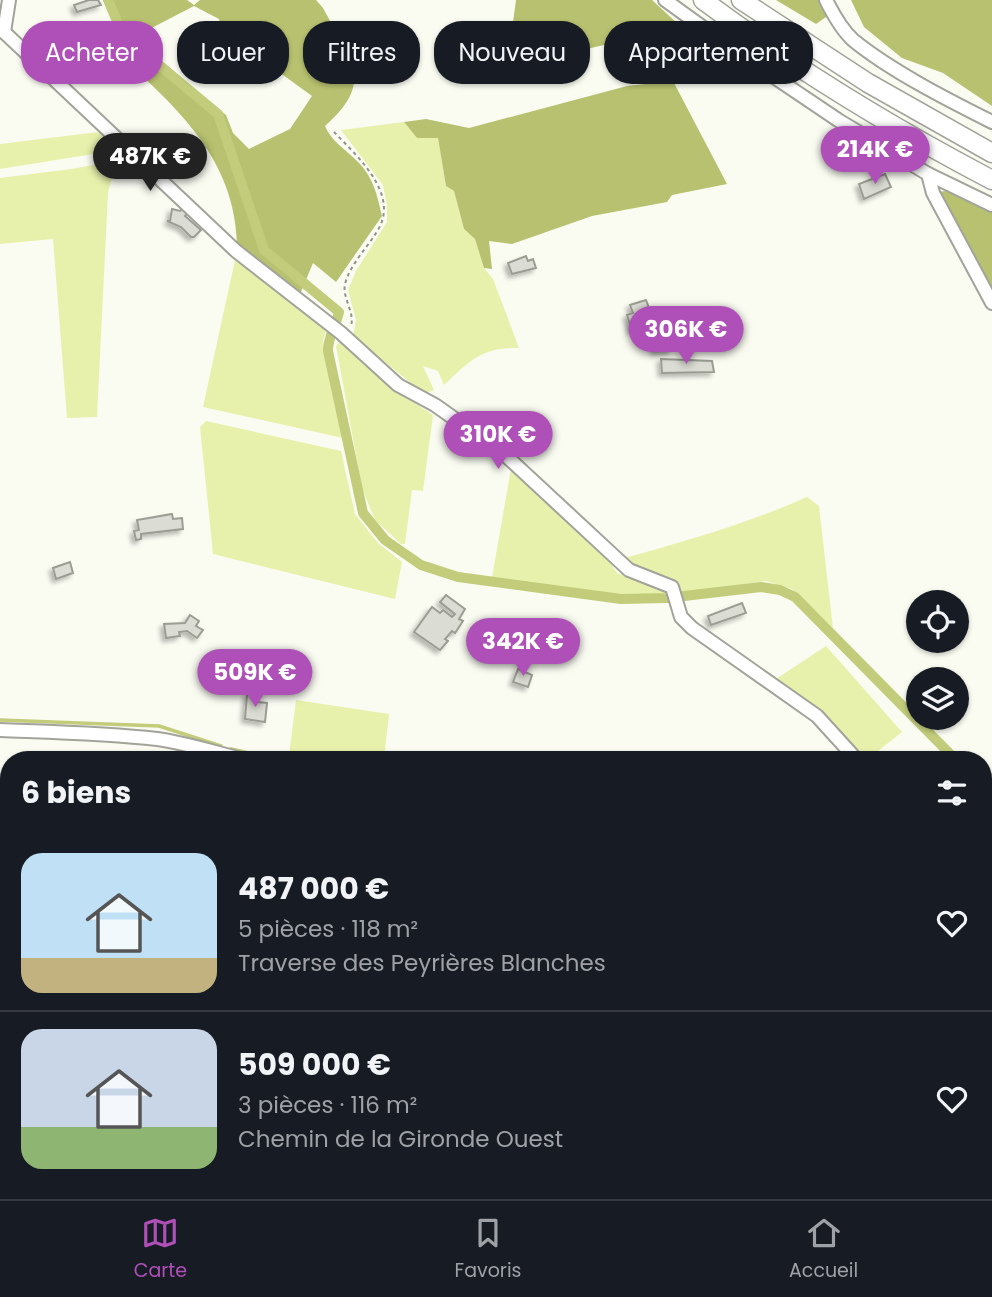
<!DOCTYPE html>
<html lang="fr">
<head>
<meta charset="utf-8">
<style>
  body { margin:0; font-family:Poppins,sans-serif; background:#20242c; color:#f1f3f6; height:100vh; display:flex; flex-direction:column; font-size:26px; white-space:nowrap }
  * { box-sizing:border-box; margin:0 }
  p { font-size:23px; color:#9ea1a6 }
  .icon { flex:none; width:38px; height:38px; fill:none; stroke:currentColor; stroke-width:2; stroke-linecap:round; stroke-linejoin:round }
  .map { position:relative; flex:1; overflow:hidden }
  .panel { position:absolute; left:0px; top:751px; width:992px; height:450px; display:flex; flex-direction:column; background:#171b24; border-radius:28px 28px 0 0; box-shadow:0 2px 5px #0004 }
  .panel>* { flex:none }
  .top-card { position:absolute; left:21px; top:21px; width:950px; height:63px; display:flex; gap:14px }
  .buttons { position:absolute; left:906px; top:590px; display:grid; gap:14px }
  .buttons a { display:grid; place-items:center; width:63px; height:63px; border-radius:50%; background:#171b24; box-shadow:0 2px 5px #0004; font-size:35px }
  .price { position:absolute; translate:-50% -60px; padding:0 16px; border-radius:24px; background:#af4fb8; color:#fff; font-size:23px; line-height:46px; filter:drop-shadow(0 2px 4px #0008) }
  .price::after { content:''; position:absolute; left:50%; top:42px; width:21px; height:16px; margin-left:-10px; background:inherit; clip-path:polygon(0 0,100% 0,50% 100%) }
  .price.active { background:#222; color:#fff }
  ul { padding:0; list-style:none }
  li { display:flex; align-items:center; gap:21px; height:175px; padding:0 21px }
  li+li { border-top:2px solid #363941 }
  li span { display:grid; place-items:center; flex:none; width:196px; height:140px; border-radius:21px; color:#555 }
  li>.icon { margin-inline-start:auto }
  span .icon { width:84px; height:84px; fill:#fffc; stroke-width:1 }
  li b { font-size:30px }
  h2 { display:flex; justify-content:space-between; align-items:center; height:84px; padding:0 21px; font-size:30px }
  .pill { padding:0 24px; border-radius:28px; background:#171b24; box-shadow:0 2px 5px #0004; font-size:24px; line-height:63px }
  .pill.active { background:#af4fb8; color:#fff }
  .tab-bar { display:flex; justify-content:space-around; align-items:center; height:98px; border-top:2px solid #363941; background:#171b24; font-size:19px; color:#9ea1a6 }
  .tab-bar a { display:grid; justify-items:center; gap:4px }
  .tab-bar .active { color:#af4fb8 }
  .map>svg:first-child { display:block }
  .green { fill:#e8f1ac }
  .forest { fill:#b8c16f }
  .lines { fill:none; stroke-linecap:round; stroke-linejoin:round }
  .stream { stroke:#c2cc7a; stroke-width:3.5 }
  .canal { stroke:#c2cc7a; stroke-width:10 }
  .building { fill:#dbdcd3; stroke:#9b9d93; stroke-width:2; filter:url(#shadow) }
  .minor-casing { stroke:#a2a39a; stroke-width:16 }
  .highway-casing { stroke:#a2a39a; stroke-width:21 }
  .path { stroke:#91938b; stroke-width:2; stroke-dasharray:3.5 3.5; stroke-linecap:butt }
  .minor { stroke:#fff; stroke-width:12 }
  .highway { stroke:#fff; stroke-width:18 }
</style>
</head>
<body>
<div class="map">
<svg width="992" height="1199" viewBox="0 0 992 1199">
  <defs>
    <filter id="shadow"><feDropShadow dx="-3.5" dy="3.5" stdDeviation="2" flood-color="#0004"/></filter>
  </defs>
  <rect width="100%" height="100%" fill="#fafcf2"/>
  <g class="green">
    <path d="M404,122l13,16 21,-1 8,49 8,5 10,38 11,10 9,29 9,11 26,69c-37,-1 -49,13 -75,37l-6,-14 -15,-5 11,24 -10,4 -71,-58 3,-16 -8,-30 8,-19 31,-49v-16l-4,-21 -42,-55z"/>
    <polygon points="98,132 118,150 0,169 0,144"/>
    <polygon points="116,161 108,193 97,417 67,418 53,239 0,244 0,178 71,169"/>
    <polygon points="235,260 326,330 323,341 343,438 203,407"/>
    <polygon points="341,340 395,390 433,415 423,491 412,490 405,544 401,544 375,520 362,488 336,346"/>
    <polygon points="206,421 341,451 355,514 378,543 402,562 395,599 213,554 200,427"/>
    <polygon points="511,469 605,555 617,573 666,589 665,595 612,595 492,577"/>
    <path d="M807,497l12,9 14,122 -41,-39 -26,-8 -84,12c-8,-18 -27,-18 -44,-24 -5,-2 -10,-7 -14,-11 63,-17 124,-35 183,-61z"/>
    <polygon points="826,646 902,732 868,759 822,714 776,679"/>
    <polygon points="296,700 389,714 384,759 289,755"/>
  </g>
  <g class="forest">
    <path d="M112,0h75l7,5 6,-5h116l7,8c26,49 54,73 2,118 6,15 20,23 31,34 17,16 21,34 26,56l-46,66 -23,-19 -13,31 -63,-50c-2,-84 -59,-136 -117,-188l10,-11 3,2 5,-6 88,74 7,18 16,16 41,-20 22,-33 -91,-66 -2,-11 -25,-13 -52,27 -7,8 -8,-8z"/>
    <polygon points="516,0 652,0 677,23 644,36 591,48 534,67 510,44"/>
    <polygon points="776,0 822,0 829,15 816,24"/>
    <polygon points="851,0 992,0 992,106 943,73 902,58 864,27"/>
    <polygon points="673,81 727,184 672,195 667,202 592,216 512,244 489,241 492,269 484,268 475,239 464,229 454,191 446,186 438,138 417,138 404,122 426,119 469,128 627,86"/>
    <polygon points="957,190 992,209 992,294 936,192"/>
    <polygon points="9,911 9,1081 0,1086 0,915"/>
    <polygon points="984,1094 992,1099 992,1191 982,1199 708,1199 707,1192 984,1192"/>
    <rect x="68" y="1192" width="422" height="7"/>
  </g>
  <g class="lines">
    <g class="stream">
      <polyline points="0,720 159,726 221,746"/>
      <polyline points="231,749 280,760"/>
      <polyline points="984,961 992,966"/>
    </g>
    <g class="canal">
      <path d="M108,0l15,35 95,79 46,136 75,62c-3,14 -11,24 -11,39l35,162 22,27 36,25 37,12 163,22 46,-1 94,-11 19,3 15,7 161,163"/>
      <polyline points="984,787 992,796"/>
    </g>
  </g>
  <g class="building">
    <polygon points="89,0 98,0 101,5 77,12 74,5"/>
    <polygon points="885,174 891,187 864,199 859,184"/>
    <polygon points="172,209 180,211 182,209 188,213 185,216 201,230 194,237 191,237 181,227 167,221 170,221"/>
    <polygon points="526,256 528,261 533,259 536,268 512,274 508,263"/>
    <polygon points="646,300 649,308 643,310 650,329 644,331 642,325 632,331 627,315 633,313 630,305"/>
    <polygon points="664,331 671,332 671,350 655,351 653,339 656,338 656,334"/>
    <polygon points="661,359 712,361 714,372 662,373"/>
    <polygon points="172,514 173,519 182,518 183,529 141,534 141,539 136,540 134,531 139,530 137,520"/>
    <polygon points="70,562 73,573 56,579 53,568"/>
    <polygon points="446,595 465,609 459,619 463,621 455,633 452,631 445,639 448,641 440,650 414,632 432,607 440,613 443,610 452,617 455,614 440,602"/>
    <polygon points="742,603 746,613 711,625 708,616"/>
    <polygon points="190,615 199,621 196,626 203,630 197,638 187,631 179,632 180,636 166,638 164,624 185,623"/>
    <polygon points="518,669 532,675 528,687 513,682"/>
    <polygon points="247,694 258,695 258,702 267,703 265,722 245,719"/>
    <polygon points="9,1093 9,1112 2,1114 0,1096"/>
    <polygon points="9,1133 9,1157 8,1157 8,1152 0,1151 0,1136 5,1136 4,1134"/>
  </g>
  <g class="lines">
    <g class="minor-casing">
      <g id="minor">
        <polyline points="665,0 737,52 838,120 928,174 933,193 992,303"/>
        <path d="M826,0c7,14 15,29 27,40 38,31 95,60 139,82"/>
        <polyline points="0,30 4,32 236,251 341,333 398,385 435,405 503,453 629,570 672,587 681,617 692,628 817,716 857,760"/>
        <polyline points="4,32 9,0"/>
        <polyline points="40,66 58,47 79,44 112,50"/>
        <polyline points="928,174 992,205"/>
        <path d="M0,730c52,2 105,3 157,9 30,4 59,14 89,21"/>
        <polyline points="984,1053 987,1087"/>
      </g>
    </g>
    <g class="highway-casing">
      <g id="highway">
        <path d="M703,0c91,68 188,127 289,180"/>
        <polyline points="741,0 868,83 992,153"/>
      </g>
    </g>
    <g class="path">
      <path d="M334,132c24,25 68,64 42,101 -10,16 -26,32 -31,51 -3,14 10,28 6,42"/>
      <polyline points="984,1153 991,1168"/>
      <polyline points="256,1192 271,1199"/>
      <polyline points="238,1199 239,1192"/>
      <polyline points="726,1199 736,1192"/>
    </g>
    <use href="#minor" class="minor"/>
    <use href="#highway" class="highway"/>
  </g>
</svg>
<div class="buttons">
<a><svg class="icon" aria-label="locate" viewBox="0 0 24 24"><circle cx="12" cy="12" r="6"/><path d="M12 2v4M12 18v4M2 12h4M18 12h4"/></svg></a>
<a><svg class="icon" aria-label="layers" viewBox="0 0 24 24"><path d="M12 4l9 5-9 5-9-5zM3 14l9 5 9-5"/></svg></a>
</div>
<b class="price" style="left:875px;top:186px">214K €</b>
<b class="price active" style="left:150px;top:193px">487K €</b>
<b class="price" style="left:686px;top:366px">306K €</b>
<b class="price" style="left:498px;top:471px">310K €</b>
<b class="price" style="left:523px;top:678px">342K €</b>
<b class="price" style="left:255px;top:709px">509K €</b>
<div class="top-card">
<a class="pill active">Acheter</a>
<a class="pill">Louer</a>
<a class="pill">Filtres</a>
<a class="pill">Nouveau</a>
<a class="pill">Appartement</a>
</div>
<section class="panel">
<h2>6 biens<svg class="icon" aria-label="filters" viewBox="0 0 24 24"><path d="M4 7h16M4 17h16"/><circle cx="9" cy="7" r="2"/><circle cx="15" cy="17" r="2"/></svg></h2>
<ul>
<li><span style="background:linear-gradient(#bfe0f5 75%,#c2b280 0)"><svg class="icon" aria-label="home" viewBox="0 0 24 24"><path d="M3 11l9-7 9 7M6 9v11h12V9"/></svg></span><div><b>487 000 €</b><p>5 pièces · 118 m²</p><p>Traverse des Peyrières Blanches</p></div><svg class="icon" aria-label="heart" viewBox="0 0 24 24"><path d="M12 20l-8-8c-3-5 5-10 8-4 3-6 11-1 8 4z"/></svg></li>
<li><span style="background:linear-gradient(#c9d6e8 70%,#8fb573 0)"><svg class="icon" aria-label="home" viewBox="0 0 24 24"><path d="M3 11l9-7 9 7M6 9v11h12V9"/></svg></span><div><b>509 000 €</b><p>3 pièces · 116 m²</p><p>Chemin de la Gironde Ouest</p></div><svg class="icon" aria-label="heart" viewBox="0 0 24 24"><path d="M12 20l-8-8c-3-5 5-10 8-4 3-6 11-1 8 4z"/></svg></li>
</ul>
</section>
</div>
<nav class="tab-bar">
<a class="active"><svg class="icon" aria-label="map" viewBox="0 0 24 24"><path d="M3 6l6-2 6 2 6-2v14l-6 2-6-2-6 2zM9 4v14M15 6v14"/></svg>Carte</a>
<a><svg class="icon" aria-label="saved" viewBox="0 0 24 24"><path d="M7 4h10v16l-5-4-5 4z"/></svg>Favoris</a>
<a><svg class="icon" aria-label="home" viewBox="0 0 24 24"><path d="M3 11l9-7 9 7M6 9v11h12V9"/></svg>Accueil</a>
</nav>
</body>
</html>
